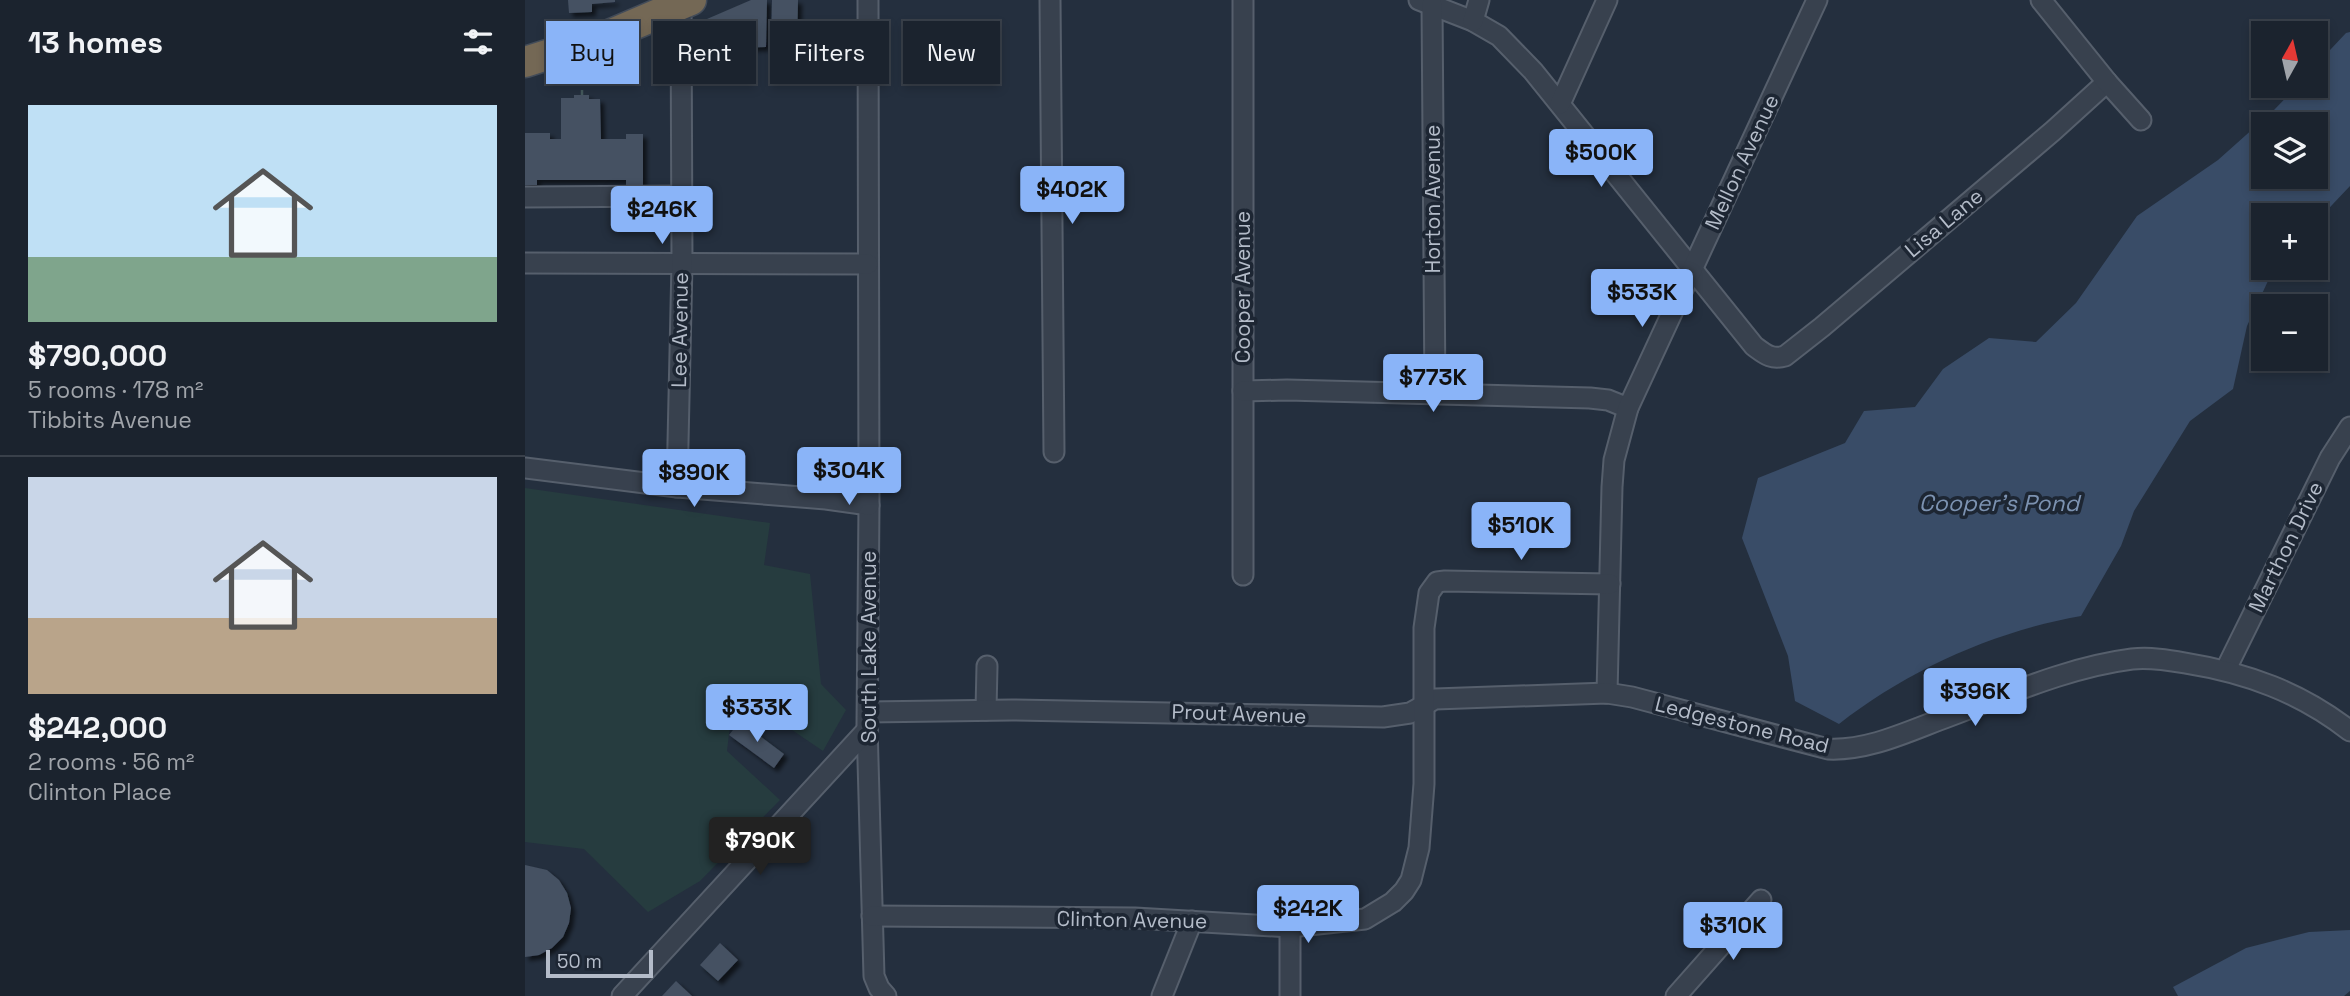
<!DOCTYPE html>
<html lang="en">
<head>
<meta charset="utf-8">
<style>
  body { margin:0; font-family:"Space Grotesk",sans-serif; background:#282f3a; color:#f1f3f6; height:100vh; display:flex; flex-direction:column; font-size:26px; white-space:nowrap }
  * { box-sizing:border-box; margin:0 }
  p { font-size:23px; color:#a0a4aa }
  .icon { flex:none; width:38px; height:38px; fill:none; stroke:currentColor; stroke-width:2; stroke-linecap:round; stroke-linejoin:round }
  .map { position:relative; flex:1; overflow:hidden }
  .panel { display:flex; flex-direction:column; background:#1b232e; width:525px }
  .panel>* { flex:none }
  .banner { position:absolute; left:21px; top:21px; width:665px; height:63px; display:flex; gap:14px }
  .needle { width:46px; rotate:8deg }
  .controls { position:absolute; left:1726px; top:21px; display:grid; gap:14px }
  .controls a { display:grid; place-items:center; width:77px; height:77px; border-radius:0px; background:#1b232e; box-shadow:0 4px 10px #0003,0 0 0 2px #39404a; font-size:35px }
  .scale { position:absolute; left:21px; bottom:18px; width:107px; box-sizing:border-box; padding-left:7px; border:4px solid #b4bcc9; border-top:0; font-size:19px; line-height:24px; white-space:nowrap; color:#b4bcc9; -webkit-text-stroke:5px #1d2633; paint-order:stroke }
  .price { position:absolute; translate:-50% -60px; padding:0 16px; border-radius:7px; background:#8ab4f8; color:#111; font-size:23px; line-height:46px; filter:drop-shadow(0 2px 4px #0008) }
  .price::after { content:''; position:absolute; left:50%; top:42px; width:21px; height:16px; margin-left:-10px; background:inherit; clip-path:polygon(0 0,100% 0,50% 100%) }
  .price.on { background:#222; color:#fff }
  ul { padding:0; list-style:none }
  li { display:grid; align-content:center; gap:14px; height:371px; padding:0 28px }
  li+li { border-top:2px solid #39404a }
  li span { display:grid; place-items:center; height:217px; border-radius:0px; color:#555 }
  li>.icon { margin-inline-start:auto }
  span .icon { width:126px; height:126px; fill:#fffc; stroke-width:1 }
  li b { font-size:30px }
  h2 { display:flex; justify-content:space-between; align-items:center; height:84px; padding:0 28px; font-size:30px }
  .tag { padding:0 24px; border-radius:0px; background:#1b232e; box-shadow:0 4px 10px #0003,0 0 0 2px #39404a; font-size:24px; line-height:63px }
  .tag.on { background:#8ab4f8; color:#111 }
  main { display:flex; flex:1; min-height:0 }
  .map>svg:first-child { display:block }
  .green { fill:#263c3f }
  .water { fill:#394c67; fill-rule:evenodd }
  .building { fill:#455162; filter:url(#shadow) }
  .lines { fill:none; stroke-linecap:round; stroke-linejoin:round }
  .minor-casing { stroke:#565f6c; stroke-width:23 }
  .highway-casing { stroke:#434c59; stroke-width:33 }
  .path { stroke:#44595c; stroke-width:2.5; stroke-dasharray:5 5; stroke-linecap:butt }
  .minor { stroke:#38414e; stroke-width:19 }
  .highway { stroke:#746855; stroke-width:30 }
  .labels { text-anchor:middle; stroke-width:7; stroke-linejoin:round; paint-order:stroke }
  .street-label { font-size:21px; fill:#b4bcc9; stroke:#1d2633 }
  .water-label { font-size:23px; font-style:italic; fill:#7c92b1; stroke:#1d2633 }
</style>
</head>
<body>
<main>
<section class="panel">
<h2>13 homes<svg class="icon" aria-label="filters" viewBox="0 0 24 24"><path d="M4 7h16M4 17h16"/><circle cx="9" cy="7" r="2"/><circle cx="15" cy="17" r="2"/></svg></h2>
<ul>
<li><span style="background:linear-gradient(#bfe0f5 70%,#7fa58c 0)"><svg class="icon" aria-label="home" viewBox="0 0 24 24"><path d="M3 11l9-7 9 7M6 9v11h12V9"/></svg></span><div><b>$790,000</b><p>5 rooms · 178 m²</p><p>Tibbits Avenue</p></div></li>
<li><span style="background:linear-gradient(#c9d6e8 65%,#b9a48a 0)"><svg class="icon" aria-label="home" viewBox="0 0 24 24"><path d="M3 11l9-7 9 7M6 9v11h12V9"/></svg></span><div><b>$242,000</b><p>2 rooms · 56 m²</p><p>Clinton Place</p></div></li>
</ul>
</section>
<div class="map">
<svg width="1825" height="996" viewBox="0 0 1825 996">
  <defs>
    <filter id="shadow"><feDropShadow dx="4" dy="4" stdDeviation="2" flood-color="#0009"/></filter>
  </defs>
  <rect width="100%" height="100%" fill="#242f3e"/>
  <polygon class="green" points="0,488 245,523 239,565 285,574 296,684 321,710 298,751 245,715 207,708 202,751 255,800 175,881 123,912 59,849 0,842"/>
  <g class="water">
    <path d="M1825,32v154l-35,37v-8h-52v53h11l-27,58 -14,63 -43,32 -56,90 -13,35 -40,70c-86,15 -173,54 -242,108l-44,-23 -7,-45 -46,-118 16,-60 87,-35 19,-32 51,-4 28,-38 46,-31 47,4 40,-39 61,-87 81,-56 56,-50 23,-24h18v-20l31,-33zM1738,124h52v53h-52z"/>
    <polygon points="1825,930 1825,991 1819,996 1653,996 1648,987 1721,948 1784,932"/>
  </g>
  <g class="building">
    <polygon points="43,0 90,0 90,2 67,4 67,12 44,13"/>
    <polygon points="226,0 242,0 241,47 174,49 175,22"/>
    <polygon points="247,0 273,0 272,48 246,48"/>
    <polygon points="49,95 64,95 64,99 75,99 76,139 101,139 101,134 118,134 118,185 101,185 101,180 12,180 12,185 0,185 0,133 25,133 25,139 36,139 36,98 49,98"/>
    <polygon points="215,721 259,754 249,768 204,735"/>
    <polygon points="0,865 22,870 34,880 42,893 46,908 44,923 38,937 27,948 14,955 0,957"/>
    <polygon points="195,943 213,960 193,981 175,965"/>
    <polygon points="151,981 167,996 137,996"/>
  </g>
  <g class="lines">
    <g class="minor-casing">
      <g id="minor">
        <polyline points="343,0 344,505 342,725 349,976 354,988 361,996"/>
        <polyline points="525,0 529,452"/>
        <polyline points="718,0 718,575"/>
        <path d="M894,0l54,21 26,15 34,35 221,275c11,8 17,14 31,10l37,-29 231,-196 54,-49"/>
        <polyline points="1516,0 1582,82 1616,120"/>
        <polyline points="907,5 910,394"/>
        <polyline points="948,21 954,0"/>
        <polyline points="1035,104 1082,0"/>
        <polyline points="0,197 157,196"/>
        <polyline points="0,263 343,264"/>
        <polyline points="718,391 762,390 1065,398 1083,400 1103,408"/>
        <polyline points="0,468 152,487 301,499 344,505"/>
        <polyline points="152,487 157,263 156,5"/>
        <polyline points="1701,669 1805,458 1825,427"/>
        <polyline points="1082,693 1087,487 1089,460 1103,408 1292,0"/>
        <polyline points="461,710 462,666"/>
        <path d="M343,712l144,-2 371,7 27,-4 25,-14 172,-6 25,4 196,52c42,2 83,-19 122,-33 59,-22 119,-49 182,-57 18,-2 36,1 53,4 62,10 115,29 165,68"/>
        <polyline points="347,916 610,918 765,927 840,919 868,902 879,891 886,880 894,848 899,784 899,628 904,593 912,582 920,581 1085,584"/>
        <polyline points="765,927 765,996"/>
        <polyline points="97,996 342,730"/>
        <polyline points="637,996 667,921"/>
        <polyline points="1151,996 1236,900"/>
      </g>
    </g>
    <g class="highway-casing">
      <polyline id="highway" points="0,62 82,36 166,0"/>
    </g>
    <polyline class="path" points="57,95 57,66"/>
    <use href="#minor" class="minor"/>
    <use href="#highway" class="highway"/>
  </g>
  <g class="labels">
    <g class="street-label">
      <text transform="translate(1217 162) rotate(-65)" y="7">Mellon Avenue</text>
      <text transform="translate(908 199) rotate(-90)" y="7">Horton Avenue</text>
      <text transform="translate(1419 223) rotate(-40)" y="7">Lisa Lane</text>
      <text transform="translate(718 287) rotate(-90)" y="7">Cooper Avenue</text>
      <text transform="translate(155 330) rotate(-89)" y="7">Lee Avenue</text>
      <text transform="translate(1761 547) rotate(-64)" y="7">Marthon Drive</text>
      <text transform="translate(344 647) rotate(-90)" y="7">South Lake Avenue</text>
      <text transform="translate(714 714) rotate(2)" y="7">Prout Avenue</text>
      <text transform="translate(1217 725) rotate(14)" y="7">Ledgestone Road</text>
      <text transform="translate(607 920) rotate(1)" y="7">Clinton Avenue</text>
    </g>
    <g class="water-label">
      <text x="1474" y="511">Cooper's Pond</text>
    </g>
  </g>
</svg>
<div class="controls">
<a><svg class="needle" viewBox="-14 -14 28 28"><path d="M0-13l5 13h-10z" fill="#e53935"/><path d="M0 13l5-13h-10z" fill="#a0a4aa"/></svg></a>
<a><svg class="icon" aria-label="layers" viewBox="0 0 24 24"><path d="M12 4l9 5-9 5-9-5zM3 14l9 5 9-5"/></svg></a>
<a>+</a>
<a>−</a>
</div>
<div class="scale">50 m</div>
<b class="price" style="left:1076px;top:189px">$500K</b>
<b class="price" style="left:547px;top:226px">$402K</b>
<b class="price" style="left:137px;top:246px">$246K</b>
<b class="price" style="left:1117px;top:329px">$533K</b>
<b class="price" style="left:908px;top:414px">$773K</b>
<b class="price" style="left:324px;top:507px">$304K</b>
<b class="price" style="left:169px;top:509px">$890K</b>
<b class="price" style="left:996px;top:562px">$510K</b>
<b class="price" style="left:1450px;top:728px">$396K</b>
<b class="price" style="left:232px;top:744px">$333K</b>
<b class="price on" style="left:235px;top:877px">$790K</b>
<b class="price" style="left:783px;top:945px">$242K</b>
<b class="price" style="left:1208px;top:962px">$310K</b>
<div class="banner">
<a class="tag on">Buy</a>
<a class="tag">Rent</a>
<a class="tag">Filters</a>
<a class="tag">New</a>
</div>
</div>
</main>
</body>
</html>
